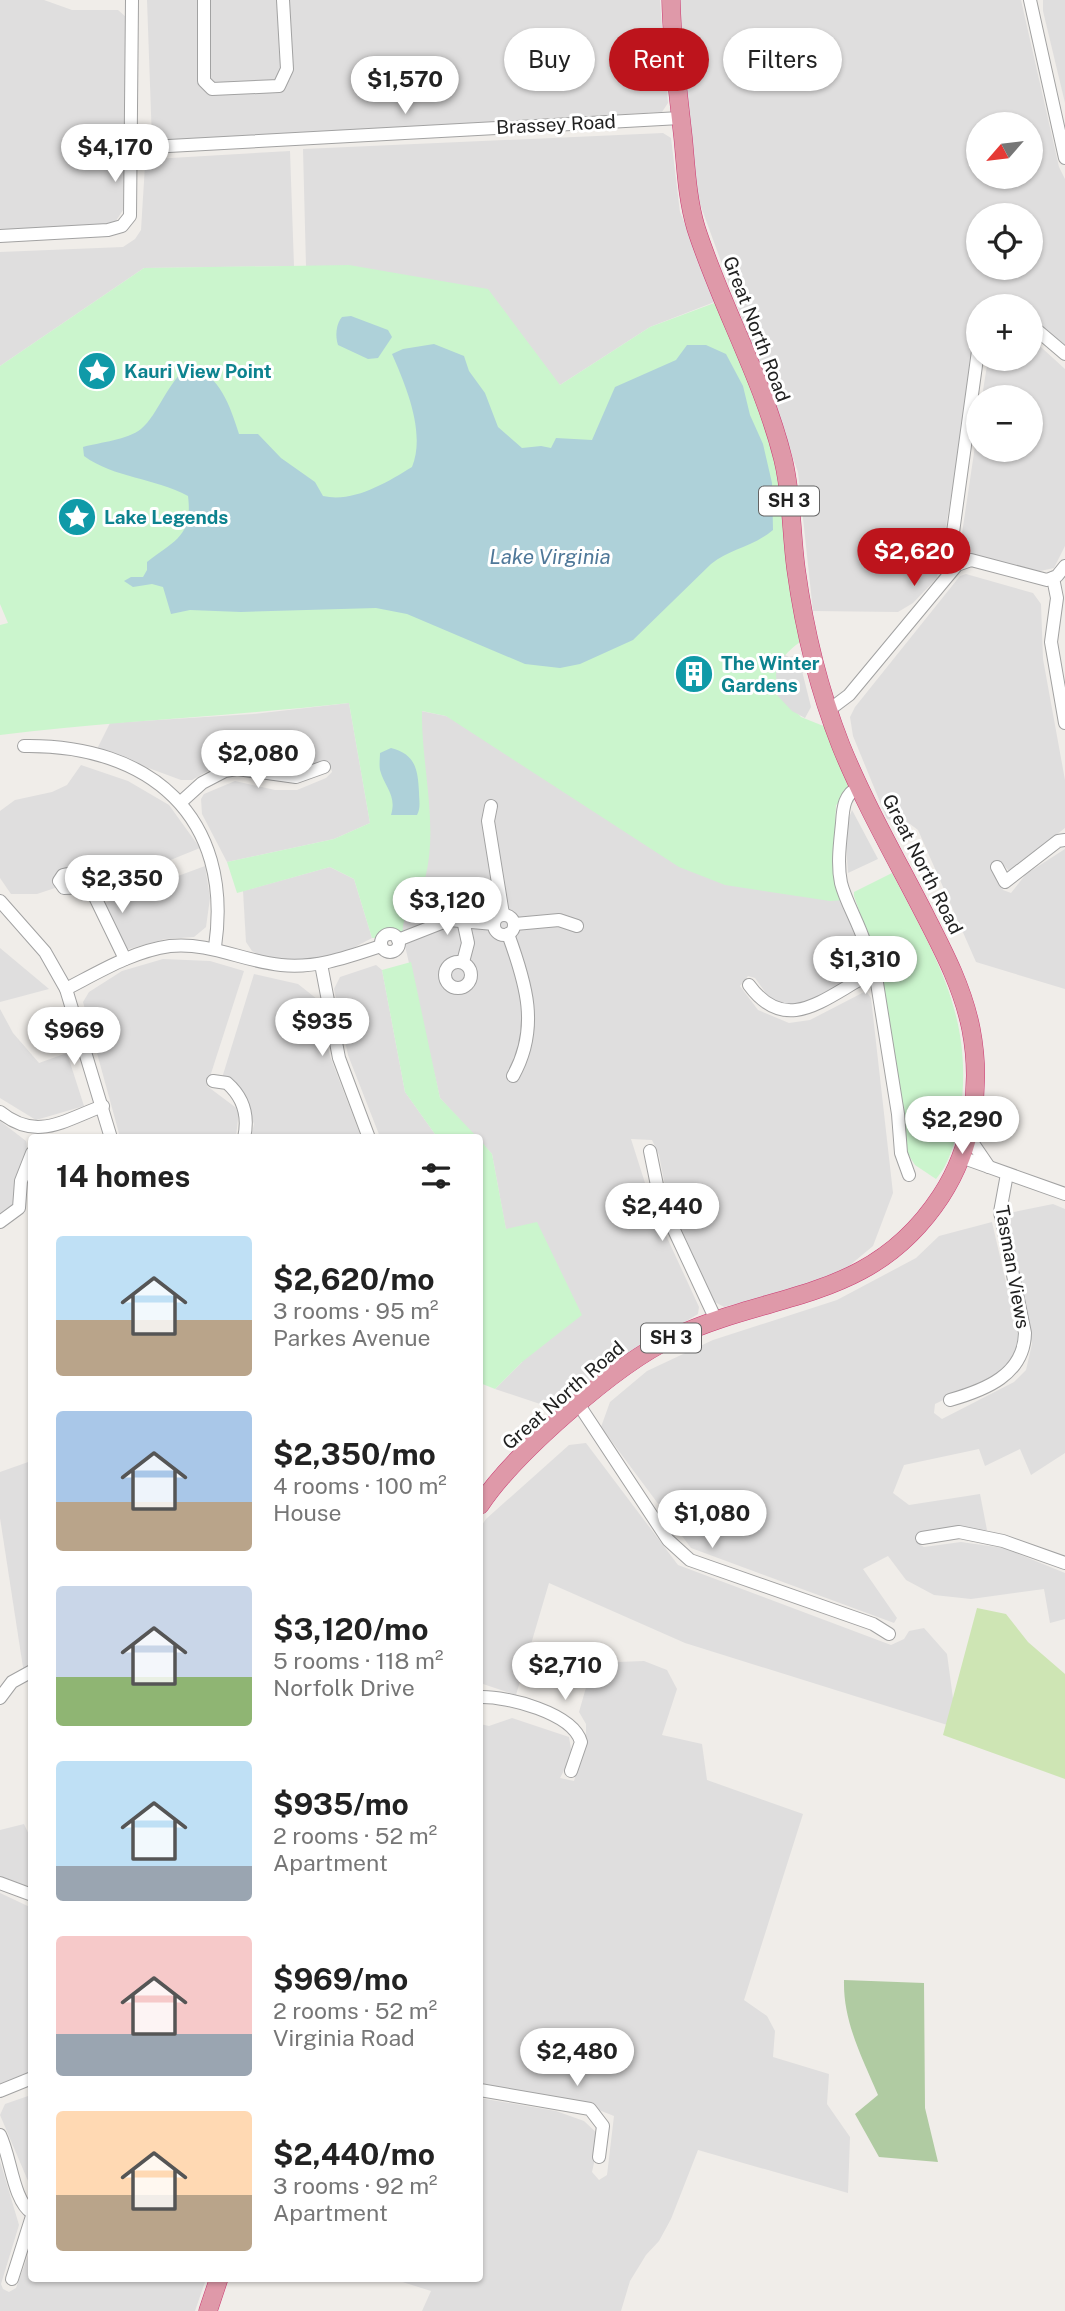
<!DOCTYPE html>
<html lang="en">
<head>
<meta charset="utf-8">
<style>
  body { margin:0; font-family:"Public Sans",sans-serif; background:#f2f2f2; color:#222; height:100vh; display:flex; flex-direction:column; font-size:26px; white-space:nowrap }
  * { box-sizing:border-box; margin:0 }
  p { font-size:23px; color:#767676 }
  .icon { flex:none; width:38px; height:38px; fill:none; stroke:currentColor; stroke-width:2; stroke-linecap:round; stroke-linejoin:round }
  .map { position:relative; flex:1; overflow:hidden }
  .panel { position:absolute; left:28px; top:1134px; width:455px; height:1148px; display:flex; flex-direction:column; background:#fff; border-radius:7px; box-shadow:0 2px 5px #0004 }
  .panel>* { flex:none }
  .guide { position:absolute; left:504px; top:28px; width:455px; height:63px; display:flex; gap:14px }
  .needle { width:46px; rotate:242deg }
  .controls { position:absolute; left:966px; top:112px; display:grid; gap:14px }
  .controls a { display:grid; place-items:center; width:77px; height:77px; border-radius:50%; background:#fff; box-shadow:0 2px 5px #0004; font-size:35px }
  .price { position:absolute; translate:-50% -60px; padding:0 16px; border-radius:24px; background:#fff; color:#222; font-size:23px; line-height:46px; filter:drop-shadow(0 2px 4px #0008) }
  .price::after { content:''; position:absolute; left:50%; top:42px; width:21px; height:16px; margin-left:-10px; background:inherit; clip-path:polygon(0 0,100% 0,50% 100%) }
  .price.active { background:#bd141c; color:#fff }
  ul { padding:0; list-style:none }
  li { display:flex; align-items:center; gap:21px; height:175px; padding:0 28px }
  li span { display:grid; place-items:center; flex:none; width:196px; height:140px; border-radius:7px; color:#555 }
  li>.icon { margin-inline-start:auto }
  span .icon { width:84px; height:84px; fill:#fffc; stroke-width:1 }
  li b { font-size:30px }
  h2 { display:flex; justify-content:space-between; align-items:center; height:84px; padding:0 28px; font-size:30px }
  .tag { padding:0 24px; border-radius:32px; background:#fff; box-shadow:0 2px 5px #0004; font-size:24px; line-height:63px }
  .tag.active { background:#bd141c; color:#fff }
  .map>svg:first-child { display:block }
  .residential { fill:#dfdede; fill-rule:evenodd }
  .grass { fill:#cee5b4 }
  .forest { fill:#b0cba2 }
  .park { fill:#cbf5cd }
  .parking { fill:#ddd }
  .water { fill:#aed1d9 }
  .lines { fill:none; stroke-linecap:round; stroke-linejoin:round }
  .minor-casing { stroke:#a2a2a2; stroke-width:14 }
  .highway-casing { stroke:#ca3a72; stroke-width:19 }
  .minor { stroke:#fff; stroke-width:12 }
  .highway { stroke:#df99a9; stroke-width:18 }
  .labels { text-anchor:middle; stroke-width:6; stroke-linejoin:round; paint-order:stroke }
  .shield { fill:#fff; stroke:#646464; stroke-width:2 }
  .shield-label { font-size:18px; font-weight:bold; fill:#212121 }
  .street-label { font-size:19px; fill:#212121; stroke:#fff }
  .culture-label { font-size:19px; font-weight:bold; fill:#0d838f; stroke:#fff; text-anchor:start }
  .water-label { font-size:21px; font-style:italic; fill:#4f7899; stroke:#fff }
</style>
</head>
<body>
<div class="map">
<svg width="1065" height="2311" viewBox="0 0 1065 2311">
  <rect width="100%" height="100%" fill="#f0ede9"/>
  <g class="residential">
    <polygon points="0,0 44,0 72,10 118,10 127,18 123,210 112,227 0,233"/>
    <polygon points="147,0 660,0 668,103 662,112 152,141"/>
    <path d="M679,0h342l38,167 6,12v166l-34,-27v-12h-53v34l-41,238 -24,25 -15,9 -85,-1 -15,-139 -102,-279zM978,124h53v53h-53zM978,215h53v53h-53z"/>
    <polygon points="1043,0 1065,0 1065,103 1043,11"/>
    <polygon points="663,133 671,138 680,212 717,301 650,327 560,385 306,266 303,149"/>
    <polygon points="290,151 294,266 144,268 0,366 0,252 123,247 135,239 141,230 145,165 154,159"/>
    <polygon points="1031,338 1065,369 1065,546 1054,568 1031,573 969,557 960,547 978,426 978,450 1031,450 1031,397 982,397 988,359 1031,359"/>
    <polygon points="966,574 1033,593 1041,604 1043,659 1065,780 1065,828 1009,871 1000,861 993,862 992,867 1003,890 1011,893 1026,874 1065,849 1065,989 976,962 918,830 910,824 887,819 853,736 850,717 855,707 960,576"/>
    <polygon points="349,703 370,823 334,839 227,862 202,814 201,799 204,794 235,781 275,790 297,790 326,778 332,772 330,765 299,774 229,764 213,768 192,780 181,780 97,749 110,723 253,714"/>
    <polygon points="421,711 446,716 844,900 865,971 798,1009 787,1009 770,999 755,978 748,976 740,986 758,1010 789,1023 810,1020 866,991 871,998 893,1193 873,1246 832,1280 724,1307 713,1301 667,1196 659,1155 652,1140 631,1139 652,1205 699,1307 698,1314 651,1343 558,1410 495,1389 522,1362 506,1230 492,1154 440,1098 403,937 401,922 412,905"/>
    <polygon points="81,765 128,781 169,805 200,848 99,889 75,873 56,883 55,888 37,894 11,894 0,878 0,811 15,800 52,792 67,785"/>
    <polygon points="205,866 210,898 206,927 194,937 165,939 125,950 102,904"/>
    <polygon points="330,867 354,879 372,938 332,959 299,961 261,956 252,951 246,942 243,891"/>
    <polygon points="0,948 49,989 0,1002"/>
    <polygon points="163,959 210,961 244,971 207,1086 239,1110 236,1137 120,1137 83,1002 89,992 122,971"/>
    <polygon points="376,965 382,970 405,1092 437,1137 380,1137 348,1055 334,989 340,977"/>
    <polygon points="254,974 298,984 317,999 330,1056 361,1137 251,1137 254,1124 245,1103 222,1078"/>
    <polygon points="0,1009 13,1033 39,1063 67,1053 84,1106 36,1120 0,1098"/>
    <polygon points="0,1121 26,1141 27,1147 17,1179 15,1205 0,1215"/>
    <polygon points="1053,1204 1065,1209 1065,1453 1031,1475 1020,1449 985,1466 979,1449 904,1465 893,1493 909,1505 980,1494 987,1530 921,1539 919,1544 924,1547 961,1542 1004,1548 1065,1573 1065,1619 1050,1623 1044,1589 971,1599 934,1595 906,1580 888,1556 863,1569 897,1618 894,1623 691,1548 601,1427 610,1402 647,1371 713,1340 837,1300 916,1258 939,1236 992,1222 1020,1343 1007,1369 935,1404 934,1413 942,1419 1014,1382 1026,1370 1032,1344 1004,1214"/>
    <polygon points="586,1443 678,1565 891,1645 904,1639 909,1631 924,1628 947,1654 957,1728 685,1643 549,1583 516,1695 480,1683 480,1528 486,1519 569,1445"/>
    <polygon points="31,1461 32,1672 24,1674 0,1518 0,1472"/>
    <polygon points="644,1661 667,1670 677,1689 662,1735 702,1744 707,1780 803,1814 744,2000 767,2016 775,2031 773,2057 829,2074 827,2104 850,2137 848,2193 698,2150 671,2219 659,2241 646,2255 630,2281 621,2311 422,2311 431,2291 393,2279 480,2278 480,2098 556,2111 584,2121 600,2136 592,2172 599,2180 607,2175 614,2116 586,2105 480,2083 480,1724 489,1726 512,1718 569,1737 572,1755 560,1778 574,1781 586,1737 586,1724 579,1712 593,1663"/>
    <polygon points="24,1824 31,1839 31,1887 0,1878 0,1830"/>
    <polygon points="0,1893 32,1908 31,2075 0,2086"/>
    <polygon points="31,2095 32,2095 31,2188 0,2115 5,2104"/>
    <polygon points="0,2161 19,2225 1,2284 3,2289 9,2292 16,2288 31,2247 32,2278 206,2279 195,2311 0,2311"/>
  </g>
  <polygon class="grass" points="977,1608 1006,1614 1028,1642 1065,1674 1065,1779 943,1735"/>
  <path class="forest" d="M844,1980l80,3 1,125 13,54 -59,-5 -24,-43 23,-19c-16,-38 -35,-73 -34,-115z"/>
  <g class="park">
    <path d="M349,265l139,24 72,96 90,-58 67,-25 56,140 31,197c-21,15 -32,27 -25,54l22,24 25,10 25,66 -15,12 -2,49 10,46 -14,1 -105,-16 -46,-18 -233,-151 -24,-5c-1,54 17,114 3,168 -6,23 -25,33 -22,58l-31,1 -18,-59 -24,-12 -93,26 -10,-31 107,-23 36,-16 -21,-120c-116,13 -233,18 -349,32v-110l8,-2 -8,-19v-238l144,-98z"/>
    <path d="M892,873c43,82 83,145 68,242 -4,22 -9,47 -24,64l-21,-14 -9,-14 -27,-183 -25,-72v-4z"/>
    <polygon points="411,962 440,1098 477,1137 437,1137 405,1092 382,970"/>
    <polygon points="480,1140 492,1154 506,1229 537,1222 582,1315 522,1362 495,1389 480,1383"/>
  </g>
  <g class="parking">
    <polygon points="783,654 789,657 798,655 811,707 805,718 792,711 777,695 776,673"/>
    <polygon points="852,810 878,859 848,873 845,828"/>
  </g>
  <g class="water">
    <path d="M351,316l37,14 4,7 -14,21 -10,1 -30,-14c-3,-9 -2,-21 4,-28z"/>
    <path d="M434,344l30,12 5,15 16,22 13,34 24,21 19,-2 10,2 5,-10 36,2 23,-53 61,-27 11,-15h19l20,9 17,32 7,29 13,29 9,39 1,47c-20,17 -43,19 -62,34l-78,76 -53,24 -20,4 -35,-4 -118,-50 -31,-6 -135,4 -51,-2 -19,4 -8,-27 -11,-3 -19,3 -9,-6 7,-4h12l4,-7v-8c28,-22 46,-26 41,-66 -33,-18 -74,-18 -104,-40l-1,-9c18,-5 44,-7 58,-18 18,-15 25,-46 50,-65 29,13 39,41 48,70h19l23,24 34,24 8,14c30,7 63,-13 89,-29 14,-34 -6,-81 -20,-113l11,-5z"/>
    <path d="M391,748c25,6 27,23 28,44 0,9 2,15 -2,23h-26c6,-20 -6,-27 -11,-45 -1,-5 0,-12 0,-17z"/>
  </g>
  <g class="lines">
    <g class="minor-casing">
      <g id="minor">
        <polyline points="204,0 204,81 212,89 279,86 287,69 283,0"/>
        <polyline points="1030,0 1065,158"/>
        <polyline points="132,148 680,118"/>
        <polyline points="0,236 108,230 122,226 130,216 132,0"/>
        <polyline points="1031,325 1065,354"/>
        <polyline points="953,568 950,554 978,351"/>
        <polyline points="1053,578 1057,598 1051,642 1065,723"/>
        <polyline points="829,710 849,695 957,565 971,560 1047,580 1057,576 1065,566"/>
        <path d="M24,746c126,-2 210,71 191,201"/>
        <path d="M860,786c-16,8 -17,21 -18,37 -2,20 -5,41 -1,60 7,28 32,60 26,88l10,12 21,131 3,39 8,22"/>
        <polyline points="181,802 202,783 225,771 237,769 296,777 324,767"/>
        <polyline points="491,806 488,821 503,914"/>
        <polyline points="997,867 1005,882 1058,841 1065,840"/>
        <path d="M89,887c-6,-11 -13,-15 -26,-12l-4,6 5,7 25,-1 4,6 32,66"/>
        <polyline points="0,901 45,952 66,989 111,1138"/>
        <circle cx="504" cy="925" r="10"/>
        <polyline points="515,924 559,920 577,926"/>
        <circle cx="390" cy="943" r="9"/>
        <path d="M508,934c18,49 32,94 5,142"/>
        <polyline points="398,940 449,920 494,924"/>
        <circle cx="458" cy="975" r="13"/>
        <polyline points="463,962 468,943 463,920"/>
        <polyline points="321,964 339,1058 369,1138"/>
        <path d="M749,985c35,48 71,17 110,-5l8,-9"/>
        <path d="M66,989c33,-17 67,-38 104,-43 40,-4 72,15 111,19 34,4 67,-8 100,-19"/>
        <path d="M213,1081l14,2c17,15 22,33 17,55"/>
        <path d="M0,1112c37,30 64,8 103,-6"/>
        <polyline points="970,1128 974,1145 989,1167"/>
        <polyline points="650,1151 660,1200 716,1320"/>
        <polyline points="961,1157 1065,1194"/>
        <polyline points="0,1222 19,1208 21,1181 32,1153"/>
        <path d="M950,1400c35,-10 74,-25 75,-67l-25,-121 7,-38"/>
        <polyline points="579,1405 668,1540 690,1560 873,1624 889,1634"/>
        <polyline points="922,1538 959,1532 1003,1541 1065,1563"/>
        <path d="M480,1697c27,-1 93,16 101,45l-10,29"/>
        <polyline points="0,1698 12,1682 32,1671"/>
        <polyline points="0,1883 32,1895"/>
        <polyline points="480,2090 590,2109 603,2126 599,2157"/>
        <polyline points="0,2091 32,2078"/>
        <path d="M0,2135c11,22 13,66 32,78"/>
        <polyline points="12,2279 32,2216"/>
      </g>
    </g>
    <g class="highway-casing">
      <g id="highway">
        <path d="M480,1505c34,-51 136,-141 192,-167 101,-48 199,-35 269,-142 32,-49 41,-110 30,-167 -8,-40 -26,-75 -44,-110 -29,-57 -62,-114 -86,-173 -22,-56 -37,-118 -45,-177 -5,-37 -4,-74 -13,-110 -20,-80 -62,-153 -87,-231 -9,-30 -10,-61 -13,-91 -5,-45 -11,-91 -12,-137"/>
        <polyline points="208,2311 219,2278"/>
      </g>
    </g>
    <use href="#minor" class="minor"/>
    <use href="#highway" class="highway"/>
  </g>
  <defs>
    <g id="sight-disc" transform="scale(2.0125)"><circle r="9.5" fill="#0f9aa8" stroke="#fff"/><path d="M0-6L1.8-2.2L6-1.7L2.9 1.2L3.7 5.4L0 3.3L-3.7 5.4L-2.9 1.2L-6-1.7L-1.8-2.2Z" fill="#fff"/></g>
    <g id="building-disc" transform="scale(2.0125)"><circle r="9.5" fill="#0f9aa8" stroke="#fff"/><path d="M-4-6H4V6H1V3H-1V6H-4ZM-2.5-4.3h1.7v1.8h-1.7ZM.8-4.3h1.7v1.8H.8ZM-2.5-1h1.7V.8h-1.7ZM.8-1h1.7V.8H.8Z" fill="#fff"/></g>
  </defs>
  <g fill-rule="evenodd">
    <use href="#sight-disc" x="97" y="371"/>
    <use href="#sight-disc" x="77" y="517"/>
    <use href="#building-disc" x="694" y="674"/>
  </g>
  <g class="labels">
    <g class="shield">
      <rect x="759" y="486.5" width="60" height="29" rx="5"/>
      <rect x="641" y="1323.5" width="60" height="29" rx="5"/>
    </g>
    <g class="shield-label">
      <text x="789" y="507">SH 3</text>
      <text x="671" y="1344">SH 3</text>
    </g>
    <g class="street-label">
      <text transform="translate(556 124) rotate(-3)" y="7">Brassey Road</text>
      <text transform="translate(757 329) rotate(69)" y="7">Great North Road</text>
      <text transform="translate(923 864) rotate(63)" y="7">Great North Road</text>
      <text transform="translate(1013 1267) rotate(80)" y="7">Tasman Views</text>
      <text transform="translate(563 1395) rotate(-41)" y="7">Great North Road</text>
    </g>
    <g class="culture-label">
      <text x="124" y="378">Kauri View Point</text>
      <text x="104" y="524">Lake Legends</text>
      <text x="721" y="670">The Winter<tspan x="721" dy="22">Gardens</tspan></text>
    </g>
    <g class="water-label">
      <text x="550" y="564">Lake Virginia</text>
    </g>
  </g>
</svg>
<div class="controls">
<a><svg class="needle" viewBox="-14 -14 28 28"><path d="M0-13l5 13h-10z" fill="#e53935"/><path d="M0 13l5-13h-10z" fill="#767676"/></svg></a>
<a><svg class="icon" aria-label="locate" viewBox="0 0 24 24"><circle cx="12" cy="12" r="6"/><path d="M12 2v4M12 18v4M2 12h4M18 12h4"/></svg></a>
<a>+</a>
<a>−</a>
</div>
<b class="price" style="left:405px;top:116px">$1,570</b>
<b class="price" style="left:115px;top:184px">$4,170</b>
<b class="price active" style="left:914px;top:588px">$2,620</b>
<b class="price" style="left:258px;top:790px">$2,080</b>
<b class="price" style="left:122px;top:915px">$2,350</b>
<b class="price" style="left:447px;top:937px">$3,120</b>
<b class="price" style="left:865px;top:996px">$1,310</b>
<b class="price" style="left:322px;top:1058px">$935</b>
<b class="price" style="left:74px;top:1067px">$969</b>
<b class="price" style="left:962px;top:1156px">$2,290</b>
<b class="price" style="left:662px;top:1243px">$2,440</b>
<b class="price" style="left:712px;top:1550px">$1,080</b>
<b class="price" style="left:565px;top:1702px">$2,710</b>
<b class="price" style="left:577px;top:2088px">$2,480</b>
<div class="guide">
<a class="tag">Buy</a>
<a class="tag active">Rent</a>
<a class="tag">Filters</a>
</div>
<section class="panel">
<h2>14 homes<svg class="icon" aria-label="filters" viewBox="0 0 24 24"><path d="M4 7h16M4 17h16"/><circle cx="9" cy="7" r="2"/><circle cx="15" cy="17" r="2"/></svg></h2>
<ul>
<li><span style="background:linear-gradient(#bfe0f5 60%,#b9a48a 0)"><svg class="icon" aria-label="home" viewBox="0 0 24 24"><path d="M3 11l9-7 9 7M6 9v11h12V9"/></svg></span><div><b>$2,620/mo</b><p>3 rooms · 95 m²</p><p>Parkes Avenue</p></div></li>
<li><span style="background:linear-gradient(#a9c7e8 65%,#b9a48a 0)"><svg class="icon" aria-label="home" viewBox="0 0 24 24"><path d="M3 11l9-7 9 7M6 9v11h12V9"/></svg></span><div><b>$2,350/mo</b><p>4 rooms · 100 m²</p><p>House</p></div></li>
<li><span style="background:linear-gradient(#c9d6e8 65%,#8fb573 0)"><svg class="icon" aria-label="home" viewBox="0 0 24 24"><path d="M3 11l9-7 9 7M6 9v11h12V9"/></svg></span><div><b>$3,120/mo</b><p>5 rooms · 118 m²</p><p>Norfolk Drive</p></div></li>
<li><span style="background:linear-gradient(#bfe0f5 75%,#9aa5b1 0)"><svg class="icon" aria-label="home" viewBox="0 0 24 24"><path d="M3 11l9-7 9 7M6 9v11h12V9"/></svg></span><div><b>$935/mo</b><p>2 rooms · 52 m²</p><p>Apartment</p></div></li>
<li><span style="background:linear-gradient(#f6c9c9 70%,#9aa5b1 0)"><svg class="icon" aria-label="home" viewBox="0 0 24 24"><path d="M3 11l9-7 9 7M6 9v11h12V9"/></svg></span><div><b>$969/mo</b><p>2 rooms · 52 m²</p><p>Virginia Road</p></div></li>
<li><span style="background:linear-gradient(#ffd9b3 60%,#b9a48a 0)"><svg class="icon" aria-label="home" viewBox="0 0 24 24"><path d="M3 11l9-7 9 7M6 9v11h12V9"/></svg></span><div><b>$2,440/mo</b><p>3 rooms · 92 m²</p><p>Apartment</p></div></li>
</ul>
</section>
</div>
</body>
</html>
